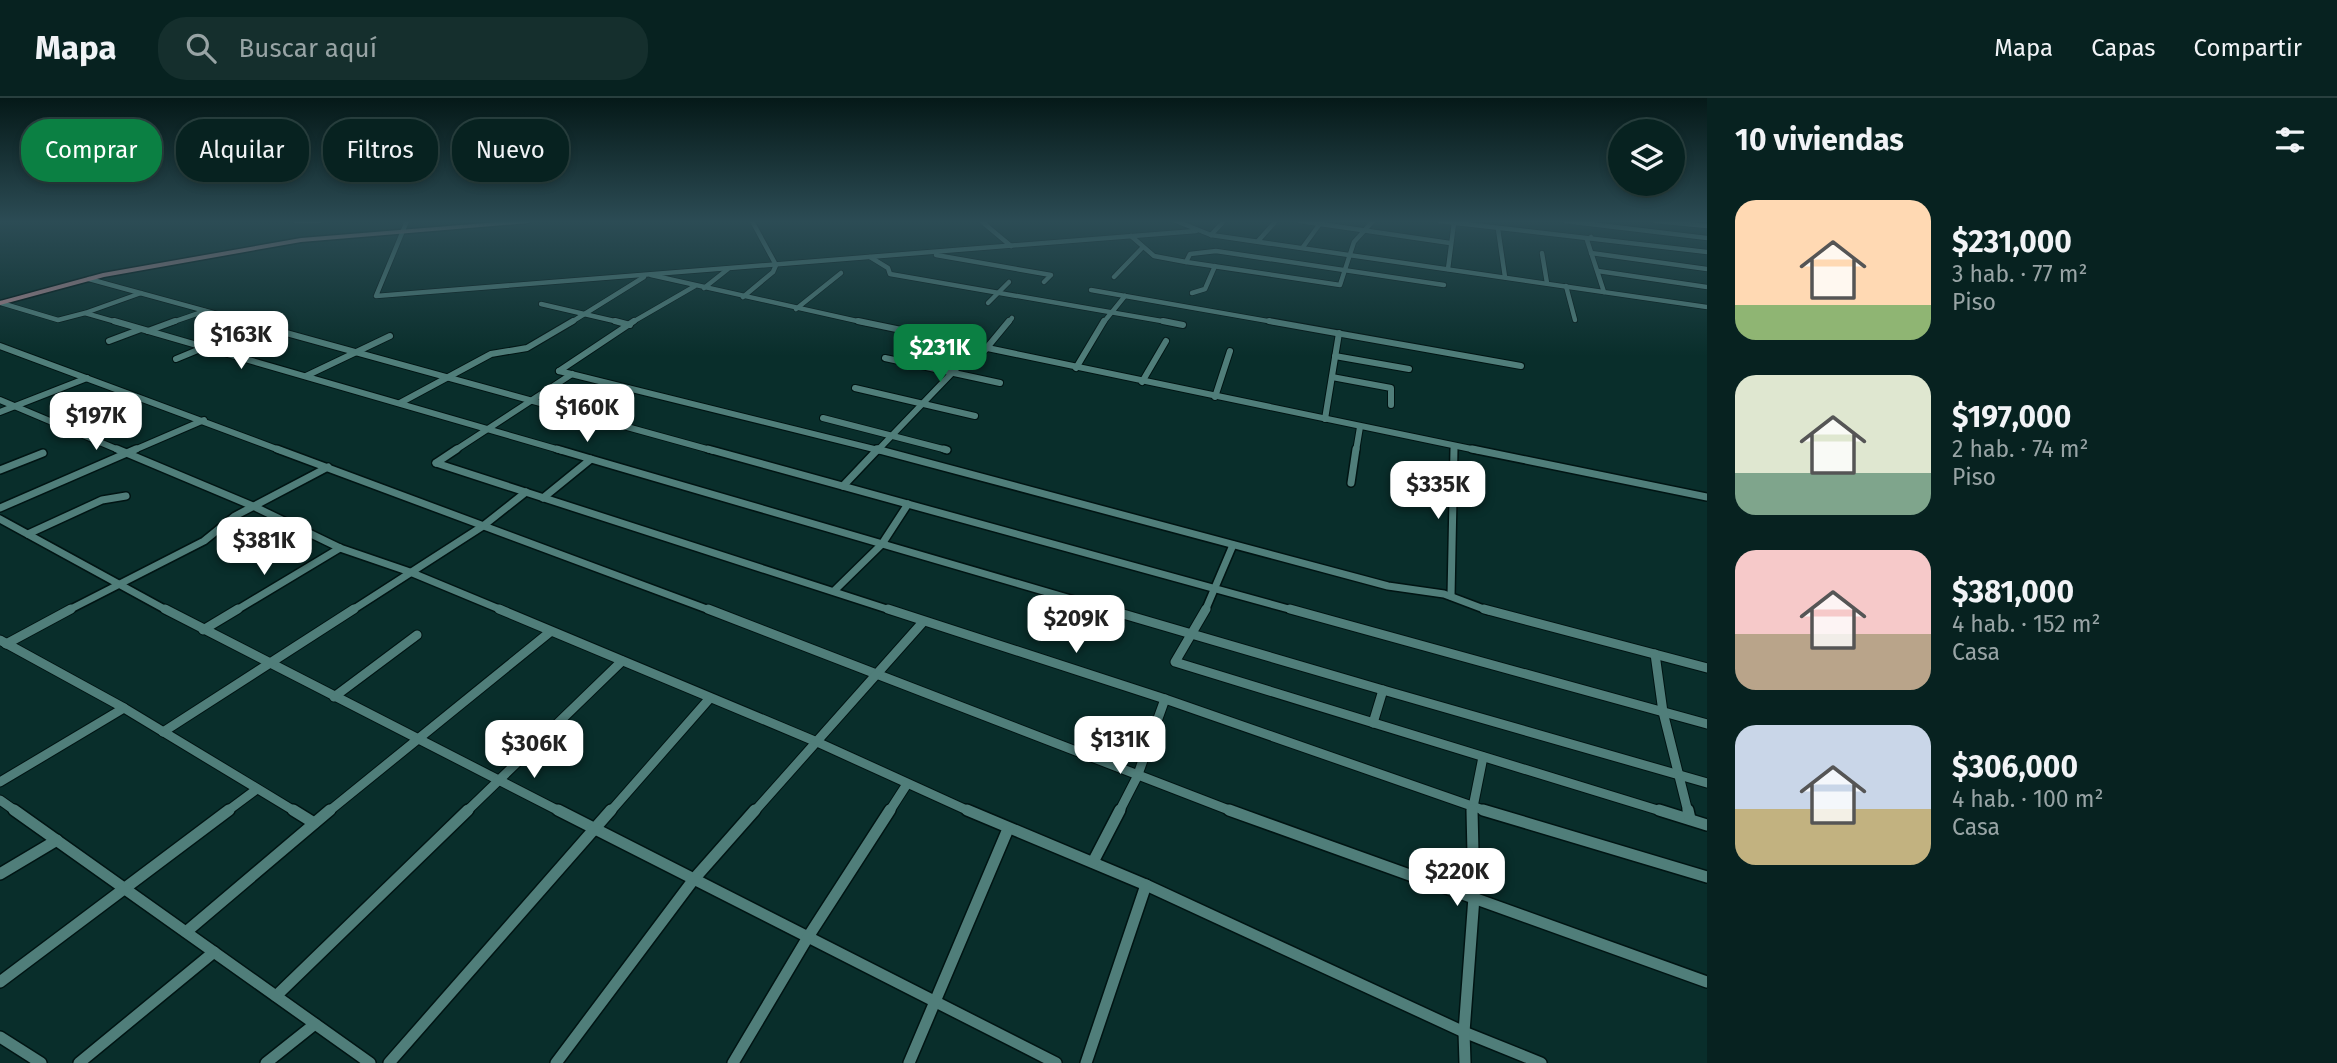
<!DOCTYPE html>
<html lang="es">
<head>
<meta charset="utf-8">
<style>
  body { margin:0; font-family:"Fira Sans",sans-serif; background:#152f2d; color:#f1f3f6; height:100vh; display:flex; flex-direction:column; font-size:26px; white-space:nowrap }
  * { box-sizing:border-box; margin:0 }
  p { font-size:23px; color:#98a4a5 }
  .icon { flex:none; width:38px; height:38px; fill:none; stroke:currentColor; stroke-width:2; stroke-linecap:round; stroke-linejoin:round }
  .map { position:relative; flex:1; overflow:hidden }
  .sheet { display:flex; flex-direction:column; background:#072220; width:630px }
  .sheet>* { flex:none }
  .banner { position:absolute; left:21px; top:21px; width:665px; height:63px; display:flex; gap:14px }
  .tools { position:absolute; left:1608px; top:21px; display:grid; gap:14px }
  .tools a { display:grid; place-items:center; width:77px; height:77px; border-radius:50%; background:#072220; box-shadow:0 4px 10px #0003,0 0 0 2px #283f3e; font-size:35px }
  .price { position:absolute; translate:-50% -60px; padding:0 16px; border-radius:14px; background:#fff; color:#222; font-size:23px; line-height:46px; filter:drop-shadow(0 2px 4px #0008) }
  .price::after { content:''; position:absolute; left:50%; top:42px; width:21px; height:16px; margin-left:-10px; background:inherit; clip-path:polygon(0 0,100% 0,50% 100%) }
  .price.active { background:#0b8043; color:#fff }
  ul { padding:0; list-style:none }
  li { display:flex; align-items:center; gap:21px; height:175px; padding:0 28px }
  li span { display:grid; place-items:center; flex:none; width:196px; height:140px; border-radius:21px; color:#555 }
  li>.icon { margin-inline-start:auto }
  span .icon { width:84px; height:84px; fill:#fffc; stroke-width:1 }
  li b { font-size:30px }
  h2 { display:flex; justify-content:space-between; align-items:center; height:84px; padding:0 28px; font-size:30px }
  .chip { padding:0 24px; border-radius:28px; background:#072220; box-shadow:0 4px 10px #0003,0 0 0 2px #283f3e; font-size:24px; line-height:63px }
  .chip.active { background:#0b8043; color:#fff }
  header { display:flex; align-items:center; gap:42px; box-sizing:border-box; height:98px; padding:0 35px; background:#072220; border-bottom:2px solid #283f3e }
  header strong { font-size:33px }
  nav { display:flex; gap:38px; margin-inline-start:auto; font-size:24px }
  .search { width:490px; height:63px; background:#152f2d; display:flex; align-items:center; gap:18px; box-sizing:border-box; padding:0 24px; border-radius:28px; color:#98a4a5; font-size:26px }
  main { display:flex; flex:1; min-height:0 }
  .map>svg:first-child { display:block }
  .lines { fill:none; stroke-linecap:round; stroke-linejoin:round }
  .street-far4-casing { stroke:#001413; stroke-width:6 }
  .street-far3-casing { stroke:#001413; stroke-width:8 }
  .street-far2-casing { stroke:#001413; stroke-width:10 }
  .street-far1-casing { stroke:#001413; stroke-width:11 }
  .street-casing { stroke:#001413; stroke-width:14 }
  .primary-casing { stroke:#001413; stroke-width:3 }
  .street-far4 { stroke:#507e7a; stroke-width:4.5 }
  .street-far3 { stroke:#507e7a; stroke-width:6 }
  .street-far2 { stroke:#507e7a; stroke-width:7 }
  .street-far1 { stroke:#507e7a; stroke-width:9 }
  .street { stroke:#507e7a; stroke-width:11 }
  .primary { fill:#ad868e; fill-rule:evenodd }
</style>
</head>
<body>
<header>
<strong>Mapa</strong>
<div class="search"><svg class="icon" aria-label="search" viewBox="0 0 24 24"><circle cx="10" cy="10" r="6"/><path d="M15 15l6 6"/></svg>Buscar aquí</div>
<nav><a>Mapa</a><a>Capas</a><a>Compartir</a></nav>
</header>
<main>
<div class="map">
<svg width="1707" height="965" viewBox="0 0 1707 965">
  <rect width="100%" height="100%" fill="#092e2b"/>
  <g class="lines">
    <g class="street-far4-casing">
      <g id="street-far4">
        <polyline points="295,123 319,123"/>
        <polyline points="407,123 376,198 1196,133"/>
        <polyline points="981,123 1011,148"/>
        <polyline points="1176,123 1211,137 1707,209"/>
        <polyline points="1300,123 1450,145"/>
        <polyline points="1439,123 1707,154"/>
        <polyline points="1565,123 1707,140"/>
        <polyline points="1655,123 1707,128"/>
        <polyline points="1498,131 1505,179"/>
        <polyline points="1211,137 1224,123"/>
        <polyline points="1131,138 1154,158 1186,164 1190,156 1216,153 1444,187"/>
        <polyline points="1591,139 1587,142 1604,194"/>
        <polyline points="1258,143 1276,123"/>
        <polyline points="1303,149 1322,123"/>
        <polyline points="1542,155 1547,185"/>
        <polyline points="1591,155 1707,171"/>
        <polyline points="936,157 1051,177 1044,184"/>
        <polyline points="870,159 888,170 890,176 1173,225"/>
        <polyline points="1186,164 1340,187 1354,144 1373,123"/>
        <polyline points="1448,171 1454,125"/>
        <polyline points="1598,173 1707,189"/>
        <polyline points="651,177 866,225"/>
        <polyline points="1114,179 1142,150"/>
        <polyline points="89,181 250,225"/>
        <polyline points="1566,188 1575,222"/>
        <polyline points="704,190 728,171"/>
        <polyline points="1091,192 1279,225"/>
        <polyline points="1192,195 1205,191 1215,168"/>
        <polyline points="743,199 773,174 776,167 752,123"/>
        <polyline points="1,205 58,222 85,215 120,225"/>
        <polyline points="988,205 1009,184"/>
        <polyline points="541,206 623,225"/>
        <polyline points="796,211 841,175"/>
        <polyline points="85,215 141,195"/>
        <polyline points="170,225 205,213"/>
        <polyline points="570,225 644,179"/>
        <polyline points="631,225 695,188"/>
        <polyline points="1008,225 1012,220"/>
        <polyline points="1103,225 1125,198"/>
      </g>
    </g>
    <g class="street-far3-casing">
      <g id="street-far3">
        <polyline points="114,223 563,353"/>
        <polyline points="243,223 714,353"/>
        <polyline points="615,223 630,227"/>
        <polyline points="858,223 1481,353"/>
        <polyline points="1163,223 1183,227"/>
        <polyline points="1269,223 1521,268"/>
        <polyline points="148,233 175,223"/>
        <polyline points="109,243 141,231"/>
        <polyline points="0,248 282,353"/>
        <polyline points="985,252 1009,223"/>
        <polyline points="223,254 274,232"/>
        <polyline points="1335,258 1409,271"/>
        <polyline points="885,260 1000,285"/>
        <polyline points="176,261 205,249"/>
        <polyline points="1076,270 1104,223"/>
        <polyline points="559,273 882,353"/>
        <polyline points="559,273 634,223"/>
        <polyline points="306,278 390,238"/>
        <polyline points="1332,279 1391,290 1391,307"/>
        <polyline points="1142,284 1166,243"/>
        <polyline points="855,290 975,318"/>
        <polyline points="1215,299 1230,253"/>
        <polyline points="0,302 121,353"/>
        <polyline points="400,305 491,256 527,250 573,223"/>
        <polyline points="0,314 87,280"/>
        <polyline points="823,320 947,352"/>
        <polyline points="1325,321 1339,235"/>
        <polyline points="132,353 204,322"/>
        <polyline points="454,353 572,276"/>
        <polyline points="877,353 976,250"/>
        <polyline points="1356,353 1360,329"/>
        <polyline points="1454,353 1454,348"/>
      </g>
    </g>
    <g class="street-far2-casing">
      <g id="street-far2">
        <polyline points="117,351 255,409 340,450 410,474 504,513"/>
        <polyline points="277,351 712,513"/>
        <polyline points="708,351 1296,513"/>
        <polyline points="876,351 1388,488 1444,496 1489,513"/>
        <polyline points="944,351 947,352"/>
        <polyline points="1472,351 1707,399"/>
        <polyline points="591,361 1112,513"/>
        <polyline points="436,365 893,513"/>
        <polyline points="436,365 457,351"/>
        <polyline points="0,372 43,355"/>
        <polyline points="1351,385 1356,351"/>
        <polyline points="843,388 878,351"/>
        <polyline points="543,400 591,361 557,351"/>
        <polyline points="0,410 136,351"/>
        <polyline points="0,421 168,513"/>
        <polyline points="28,436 102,402 126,398"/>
        <polyline points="834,493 882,446 908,406"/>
        <polyline points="1451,498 1454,351"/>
        <polyline points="67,513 204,443 235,418 328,369"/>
        <polyline points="235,513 340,450"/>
        <polyline points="351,513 483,428 526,394"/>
        <polyline points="1205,513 1233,447"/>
      </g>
    </g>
    <g class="street-far1-casing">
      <g id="street-far1">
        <polyline points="165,511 561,714"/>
        <polyline points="499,511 817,644 971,714"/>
        <polyline points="708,511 1234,714"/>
        <polyline points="888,511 1165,601 1489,714"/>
        <polyline points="1106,511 1383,592"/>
        <polyline points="1206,511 1175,564 1664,714"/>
        <polyline points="1290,511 1707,626"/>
        <polyline points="1484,511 1707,570"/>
        <polyline points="203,532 238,511"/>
        <polyline points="0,542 124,610 296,714"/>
        <polyline points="6,546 71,511"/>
        <polyline points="1655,556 1663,614 1688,714"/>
        <polyline points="334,599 417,537"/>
        <polyline points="1373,625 1383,592 1707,685"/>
        <polyline points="163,634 354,511"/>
        <polyline points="0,684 124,610"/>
        <polyline points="0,702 17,714"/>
        <polyline points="226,714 257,691"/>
        <polyline points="328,714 550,534"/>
        <polyline points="466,714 622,563"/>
        <polyline points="610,714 710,600"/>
        <polyline points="754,714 923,524"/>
        <polyline points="889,714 907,686"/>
        <polyline points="1119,714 1137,679 1165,601"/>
        <polyline points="1472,714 1483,659"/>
      </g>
    </g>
    <g class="street-casing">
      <g id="street">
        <polyline points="14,712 370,965"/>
        <polyline points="293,712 314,725"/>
        <polyline points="558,712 1056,965"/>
        <polyline points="967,712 1146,787 1464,934 1541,965"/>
        <polyline points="1229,712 1707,884"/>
        <polyline points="1483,712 1707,779"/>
        <polyline points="1659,712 1707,727"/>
        <polyline points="1688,712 1690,721"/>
        <polyline points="1093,764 1120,712"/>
        <polyline points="0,776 57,742"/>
        <polyline points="186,834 330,712"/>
        <polyline points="0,884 229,712"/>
        <polyline points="276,898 468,712"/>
        <polyline points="0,939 41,965"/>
        <polyline points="79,965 214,854"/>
        <polyline points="266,965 315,926"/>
        <polyline points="389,965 611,712"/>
        <polyline points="556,965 694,781 755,712"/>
        <polyline points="733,965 808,839 890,712"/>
        <polyline points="909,965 1008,731"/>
        <polyline points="1086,965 1146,787"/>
        <polyline points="1465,965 1464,934 1474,799 1472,712"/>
      </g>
    </g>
    <g class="primary-casing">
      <polygon id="primary" points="510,123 531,123 528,125 301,144 104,179 0,207 0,203 103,175 301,140"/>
    </g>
    <use href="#street-far4" class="street-far4"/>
    <use href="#street-far3" class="street-far3"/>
    <use href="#street-far2" class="street-far2"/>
    <use href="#street-far1" class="street-far1"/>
    <use href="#street" class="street"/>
    <use href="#primary" class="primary"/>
  </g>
  <linearGradient id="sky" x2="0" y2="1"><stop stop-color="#051918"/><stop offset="0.48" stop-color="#2c4c55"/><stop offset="1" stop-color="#2c4c55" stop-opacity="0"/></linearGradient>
  <rect width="1707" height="258" fill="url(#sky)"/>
</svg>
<div class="tools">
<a><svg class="icon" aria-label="layers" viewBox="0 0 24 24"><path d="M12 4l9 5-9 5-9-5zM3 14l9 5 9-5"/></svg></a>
</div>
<b class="price" style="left:241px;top:273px">$163K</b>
<b class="price active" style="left:940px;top:286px">$231K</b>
<b class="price" style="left:587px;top:346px">$160K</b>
<b class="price" style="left:96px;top:354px">$197K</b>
<b class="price" style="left:1438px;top:423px">$335K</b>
<b class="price" style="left:264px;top:479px">$381K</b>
<b class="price" style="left:1076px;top:557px">$209K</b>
<b class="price" style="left:1120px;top:678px">$131K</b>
<b class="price" style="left:534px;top:682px">$306K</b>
<b class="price" style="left:1457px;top:810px">$220K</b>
<div class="banner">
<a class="chip active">Comprar</a>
<a class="chip">Alquilar</a>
<a class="chip">Filtros</a>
<a class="chip">Nuevo</a>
</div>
</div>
<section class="sheet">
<h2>10 viviendas<svg class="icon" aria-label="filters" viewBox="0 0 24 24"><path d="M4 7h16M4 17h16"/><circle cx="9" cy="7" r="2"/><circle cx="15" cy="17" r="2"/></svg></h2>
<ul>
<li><span style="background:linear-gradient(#ffd9b3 75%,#8fb573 0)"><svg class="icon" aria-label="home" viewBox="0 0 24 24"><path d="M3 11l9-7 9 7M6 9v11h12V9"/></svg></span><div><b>$231,000</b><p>3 hab. · 77 m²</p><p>Piso</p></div></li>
<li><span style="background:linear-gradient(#dfe7d0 70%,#7fa58c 0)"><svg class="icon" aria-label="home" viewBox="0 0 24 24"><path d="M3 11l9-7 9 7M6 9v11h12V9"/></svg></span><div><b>$197,000</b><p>2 hab. · 74 m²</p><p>Piso</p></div></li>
<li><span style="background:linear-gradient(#f6c9c9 60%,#b9a48a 0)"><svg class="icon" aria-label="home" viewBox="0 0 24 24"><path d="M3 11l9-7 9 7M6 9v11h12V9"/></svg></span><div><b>$381,000</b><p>4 hab. · 152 m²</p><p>Casa</p></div></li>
<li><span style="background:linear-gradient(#c9d6e8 60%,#c2b280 0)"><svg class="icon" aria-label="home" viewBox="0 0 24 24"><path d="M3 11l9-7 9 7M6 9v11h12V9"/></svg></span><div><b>$306,000</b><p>4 hab. · 100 m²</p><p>Casa</p></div></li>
</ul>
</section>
</main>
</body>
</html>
